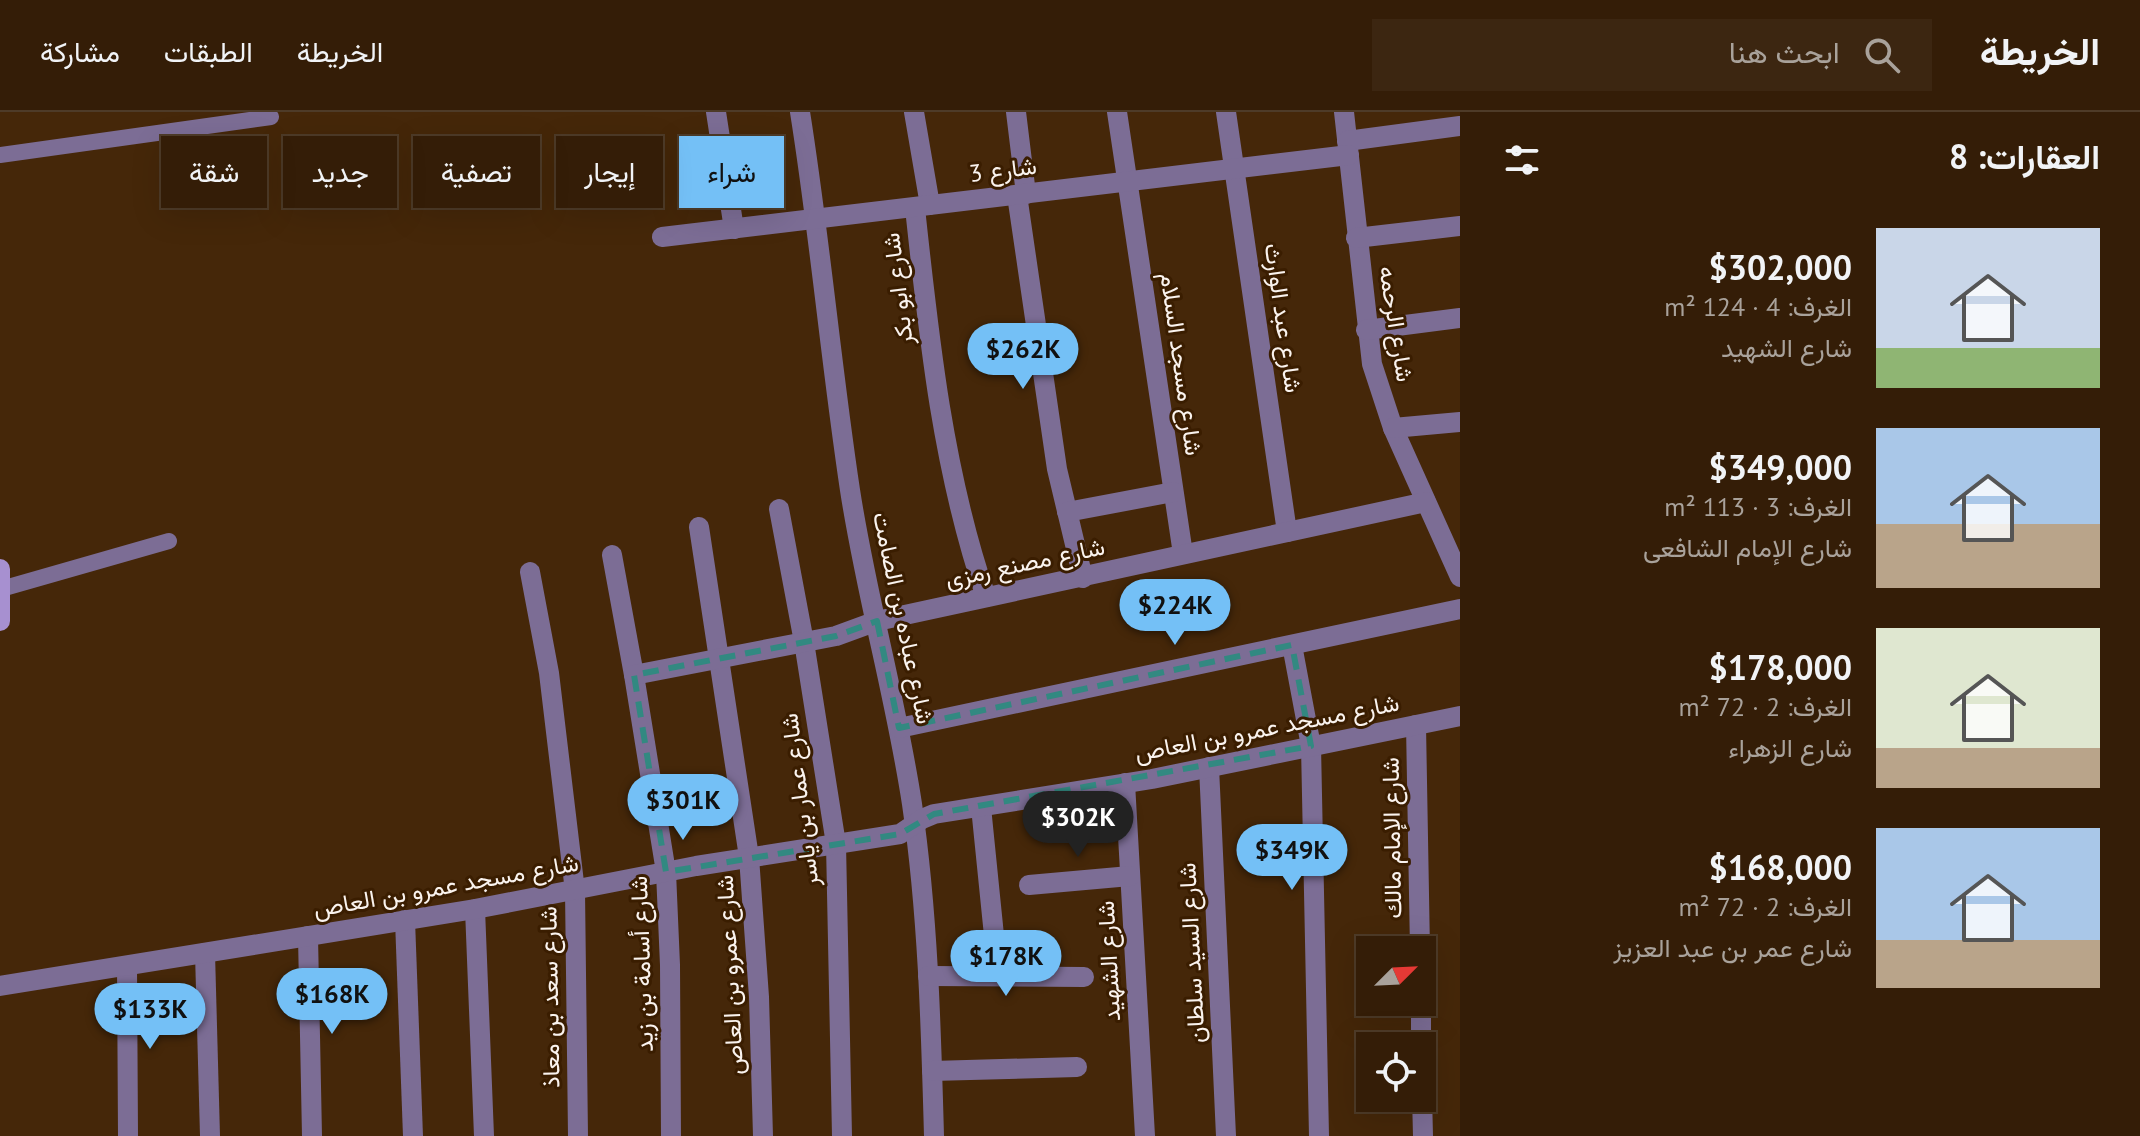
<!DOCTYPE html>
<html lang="ar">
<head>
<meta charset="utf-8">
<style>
  body { margin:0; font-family:"PT Sans",Vazirmatn,sans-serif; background:#3c2611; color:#f1f3f6; direction:rtl; height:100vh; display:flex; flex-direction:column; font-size:30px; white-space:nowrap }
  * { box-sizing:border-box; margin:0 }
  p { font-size:26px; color:#a9a29b }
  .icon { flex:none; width:44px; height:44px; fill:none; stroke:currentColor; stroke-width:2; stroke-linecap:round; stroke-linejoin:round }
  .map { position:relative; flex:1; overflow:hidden; direction:ltr }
  .details { display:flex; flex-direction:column; background:#341d07; width:680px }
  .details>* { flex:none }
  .banner { position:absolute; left:24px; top:24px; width:760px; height:72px; direction:rtl; display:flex; gap:16px }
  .needle { width:52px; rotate:66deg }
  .buttons { position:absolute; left:1356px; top:824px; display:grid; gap:16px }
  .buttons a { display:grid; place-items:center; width:80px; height:80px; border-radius:0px; background:#341d07; box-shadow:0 8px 32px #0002,0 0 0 2px #4e3b28; font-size:40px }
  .price { position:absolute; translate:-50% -68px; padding:0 18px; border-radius:28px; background:#74c0f6; color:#111; font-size:26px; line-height:52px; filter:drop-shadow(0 2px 4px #0008) }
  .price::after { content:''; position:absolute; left:50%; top:48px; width:24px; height:18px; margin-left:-12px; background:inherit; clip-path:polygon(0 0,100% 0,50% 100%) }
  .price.selected { background:#222; color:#fff }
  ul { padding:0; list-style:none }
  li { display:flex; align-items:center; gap:24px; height:200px; padding:0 40px }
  li span { display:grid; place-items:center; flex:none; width:224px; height:160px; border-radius:0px; color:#555 }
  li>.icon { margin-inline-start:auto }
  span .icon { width:96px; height:96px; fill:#fffc; stroke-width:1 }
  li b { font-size:34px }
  h2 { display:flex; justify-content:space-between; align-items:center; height:96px; padding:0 40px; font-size:34px }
  .chip { padding:0 28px; border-radius:0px; background:#341d07; box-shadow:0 8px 32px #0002,0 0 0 2px #4e3b28; font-size:28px; line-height:72px }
  .chip.selected { background:#74c0f6; color:#111 }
  header { display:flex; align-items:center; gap:48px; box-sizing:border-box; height:112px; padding:0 40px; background:#341d07; border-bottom:2px solid #4e3b28 }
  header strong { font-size:38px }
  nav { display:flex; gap:44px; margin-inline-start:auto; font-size:28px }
  .search { width:560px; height:72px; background:#3c2611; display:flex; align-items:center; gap:20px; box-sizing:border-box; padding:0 28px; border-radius:0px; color:#a9a29b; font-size:30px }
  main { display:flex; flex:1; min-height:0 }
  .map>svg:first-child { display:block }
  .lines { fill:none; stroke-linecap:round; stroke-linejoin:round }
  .lane { stroke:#7c6d95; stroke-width:16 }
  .street { stroke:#7c6d95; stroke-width:20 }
  .secondary { stroke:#a790d0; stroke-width:20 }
  .marked { fill:none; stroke:#328981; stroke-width:6; stroke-dasharray:16 10; stroke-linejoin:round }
  .labels { text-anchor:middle; stroke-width:6; stroke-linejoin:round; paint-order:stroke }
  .street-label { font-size:24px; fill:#faf3ee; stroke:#3a1d00 }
</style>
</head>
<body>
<header>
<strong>الخريطة</strong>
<div class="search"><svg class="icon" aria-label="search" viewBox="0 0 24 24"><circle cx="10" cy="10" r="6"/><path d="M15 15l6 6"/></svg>ابحث هنا</div>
<nav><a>الخريطة</a><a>الطبقات</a><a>مشاركة</a></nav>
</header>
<main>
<section class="details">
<h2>العقارات: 8<svg class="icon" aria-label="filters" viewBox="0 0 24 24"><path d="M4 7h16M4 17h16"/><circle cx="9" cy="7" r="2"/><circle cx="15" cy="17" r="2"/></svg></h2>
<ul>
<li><span style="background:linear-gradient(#c9d6e8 75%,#8fb573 0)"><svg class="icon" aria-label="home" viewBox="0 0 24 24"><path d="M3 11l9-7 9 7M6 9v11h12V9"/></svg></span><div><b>$302,000</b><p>الغرف: 4 · 124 m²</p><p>شارع الشهيد</p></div></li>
<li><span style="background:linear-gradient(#a9c7e8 60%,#b9a48a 0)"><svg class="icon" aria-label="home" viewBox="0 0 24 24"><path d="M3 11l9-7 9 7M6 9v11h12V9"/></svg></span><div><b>$349,000</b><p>الغرف: 3 · 113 m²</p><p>شارع الإمام الشافعى</p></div></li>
<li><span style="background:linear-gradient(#dfe7d0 75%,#b9a48a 0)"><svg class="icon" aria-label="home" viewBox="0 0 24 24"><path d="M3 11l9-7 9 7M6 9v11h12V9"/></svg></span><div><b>$178,000</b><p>الغرف: 2 · 72 m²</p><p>شارع الزهراء</p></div></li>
<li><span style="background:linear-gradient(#a9c7e8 70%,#b9a48a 0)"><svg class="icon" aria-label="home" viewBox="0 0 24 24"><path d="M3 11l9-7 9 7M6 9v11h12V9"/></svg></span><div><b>$168,000</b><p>الغرف: 2 · 72 m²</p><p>شارع عمر بن عبد العزيز</p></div></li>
</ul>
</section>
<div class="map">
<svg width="1460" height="1024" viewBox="0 0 1460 1024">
  <rect width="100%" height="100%" fill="#452709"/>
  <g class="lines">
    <g class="lane">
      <polyline points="0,43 271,5"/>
      <polyline points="1,477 169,429"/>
    </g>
    <g class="street">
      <polyline points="716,0 734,117"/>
      <path d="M800,0c20,126 31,252 50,378 16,105 46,208 62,314 16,110 19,222 22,332"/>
      <polyline points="914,0 930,93"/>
      <polyline points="1016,0 1026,82"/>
      <polyline points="1117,0 1183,442"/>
      <polyline points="1226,0 1287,420"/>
      <polyline points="1344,0 1372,252 1393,316 1460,465"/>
      <polyline points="1347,29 1460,14"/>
      <polyline points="1017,83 1057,357 1083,466"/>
      <path d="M915,96c14,131 28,264 71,389"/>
      <polyline points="662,125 1349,43"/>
      <polyline points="1356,126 1460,114"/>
      <polyline points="1366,218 1460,206"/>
      <polyline points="1393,316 1460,310"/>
      <polyline points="779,397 804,530 836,732 842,1024"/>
      <polyline points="1067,400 1173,380"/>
      <polyline points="699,415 749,745 759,885 763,1024"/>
      <polyline points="612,443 634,563 666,760 670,853 671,1024"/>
      <polyline points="530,460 549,561 575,779 578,1024"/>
      <polyline points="1292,533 1311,634 1319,1024"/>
      <polyline points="634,563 836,524 877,509 1426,390"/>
      <polyline points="1416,613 1420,838"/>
      <polyline points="899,616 1460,497"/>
      <polyline points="1209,655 1226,1024"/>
      <polyline points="1125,671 1145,1024"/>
      <polyline points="981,695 998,863"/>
      <polyline points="1029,773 1130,764"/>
      <polyline points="475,797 484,1024"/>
      <polyline points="405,808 413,1024"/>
      <polyline points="308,824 312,1024"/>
      <polyline points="205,841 210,1024"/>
      <polyline points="127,854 128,1024"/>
      <polyline points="928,864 1084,865"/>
      <polyline points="0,874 475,797 696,754 900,722 922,707 934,702 1152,667 1460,604"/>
      <polyline points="1421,890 1421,934"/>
      <polyline points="932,959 1077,955"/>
      <polyline points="1422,983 1423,1024"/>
    </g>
    <polyline class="secondary" points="0,457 0,509"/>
  </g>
  <path class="marked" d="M877,509l22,107 393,-83 19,101 -377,68 -34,20 -234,38 -32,-197 202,-39z"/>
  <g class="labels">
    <g class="street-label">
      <text transform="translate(1003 58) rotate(-7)" y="8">شارع 3</text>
      <text transform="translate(898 177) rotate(-97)" y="8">شارع ابو بكر</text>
      <text transform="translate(1283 206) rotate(82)" y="8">شارع عبد الوارث</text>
      <text transform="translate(1396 212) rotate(81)" y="8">شارع الرحمه</text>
      <text transform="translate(1181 252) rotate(82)" y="8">شارع مسجد السلام</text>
      <text transform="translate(1025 451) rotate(-12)" y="8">شارع مصنع رمزى</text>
      <text transform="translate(903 506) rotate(78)" y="8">شارع عباده بن الصامت</text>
      <text transform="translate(1267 616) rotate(-11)" y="8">شارع مسجد عمرو بن العاص</text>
      <text transform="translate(800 688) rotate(-97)" y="8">شارع عمار بن ياسر</text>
      <text transform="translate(1392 726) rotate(-91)" y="8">شارع الإمام مالك</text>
      <text transform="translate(446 774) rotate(-10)" y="8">شارع مسجد عمرو بن العاص</text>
      <text transform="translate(1192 841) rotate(-93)" y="8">شارع السيد سلطان</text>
      <text transform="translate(1109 849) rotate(-93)" y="8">شارع الشهيد</text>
      <text transform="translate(642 852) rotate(-92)" y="8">شارع أسامة بن زيد</text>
      <text transform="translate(730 863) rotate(-93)" y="8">شارع عمرو بن العاص</text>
      <text transform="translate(550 885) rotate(-91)" y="8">شارع سعد بن معاذ</text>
    </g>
  </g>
</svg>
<div class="buttons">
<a><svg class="needle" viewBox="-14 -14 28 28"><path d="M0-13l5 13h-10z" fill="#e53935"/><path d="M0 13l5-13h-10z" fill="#a9a29b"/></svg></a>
<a><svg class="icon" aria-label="locate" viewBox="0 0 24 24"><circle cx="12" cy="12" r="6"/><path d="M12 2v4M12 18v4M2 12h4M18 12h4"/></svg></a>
</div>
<b class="price" style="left:1023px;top:279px">$262K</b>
<b class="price" style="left:1175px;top:535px">$224K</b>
<b class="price" style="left:683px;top:730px">$301K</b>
<b class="price selected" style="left:1078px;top:747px">$302K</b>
<b class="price" style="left:1292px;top:780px">$349K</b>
<b class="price" style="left:1006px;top:886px">$178K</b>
<b class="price" style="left:332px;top:924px">$168K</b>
<b class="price" style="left:150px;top:939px">$133K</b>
<div class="banner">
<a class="chip selected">شراء</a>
<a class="chip">إيجار</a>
<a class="chip">تصفية</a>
<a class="chip">جديد</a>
<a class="chip">شقة</a>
</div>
</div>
</main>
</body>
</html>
